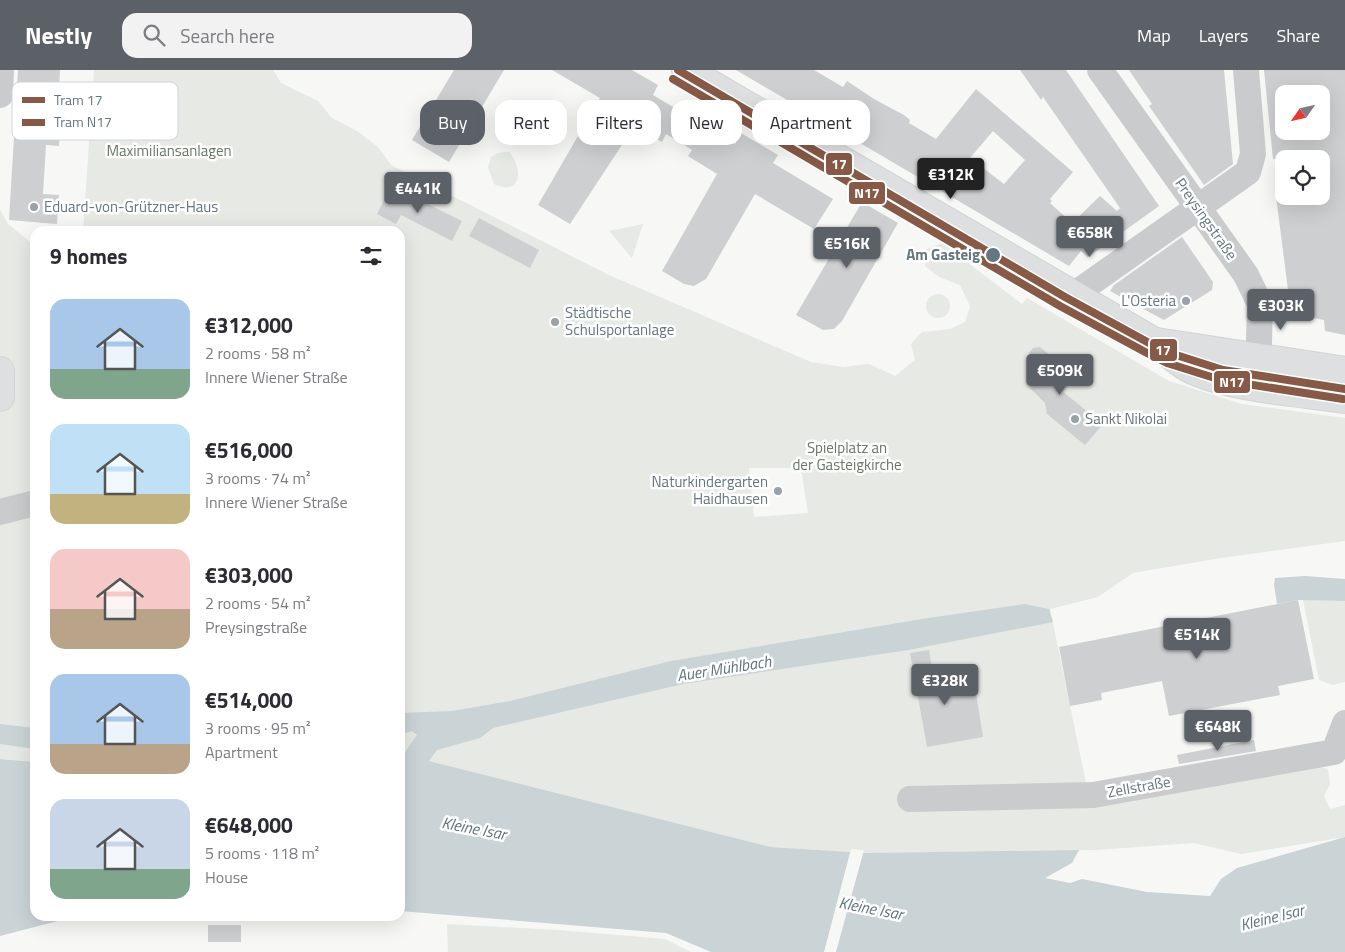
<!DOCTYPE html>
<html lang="en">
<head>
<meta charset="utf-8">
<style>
  body { margin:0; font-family:"Titillium Web",sans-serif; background:#f2f2f3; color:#2b2b33; height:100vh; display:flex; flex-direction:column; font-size:19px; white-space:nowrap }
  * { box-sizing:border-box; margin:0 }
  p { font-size:16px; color:#7c7c81 }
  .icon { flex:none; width:28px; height:28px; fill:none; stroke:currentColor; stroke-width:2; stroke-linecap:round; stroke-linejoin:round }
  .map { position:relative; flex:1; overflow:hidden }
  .side { position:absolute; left:30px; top:156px; width:375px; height:695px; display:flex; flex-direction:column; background:#fff; border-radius:15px; box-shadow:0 5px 20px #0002 }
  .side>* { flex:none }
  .top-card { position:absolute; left:420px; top:30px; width:475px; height:45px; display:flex; gap:10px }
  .needle { width:32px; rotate:236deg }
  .fabs { position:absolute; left:1275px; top:15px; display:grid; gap:10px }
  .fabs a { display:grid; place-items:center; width:55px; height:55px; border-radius:10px; background:#fff; box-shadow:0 5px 20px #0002; font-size:25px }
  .price { position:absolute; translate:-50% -42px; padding:0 11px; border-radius:5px; background:#5c6168; color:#fff; font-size:16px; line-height:32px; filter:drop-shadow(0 1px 2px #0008) }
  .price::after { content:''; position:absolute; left:50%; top:30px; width:15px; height:11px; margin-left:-8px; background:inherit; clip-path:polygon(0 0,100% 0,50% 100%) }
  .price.selected { background:#222; color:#fff }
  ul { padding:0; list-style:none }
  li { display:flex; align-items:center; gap:15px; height:125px; padding:0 20px }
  li span { display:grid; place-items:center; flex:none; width:140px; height:100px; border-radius:15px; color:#555 }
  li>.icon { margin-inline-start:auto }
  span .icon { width:60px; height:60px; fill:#fffc; stroke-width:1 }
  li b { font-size:21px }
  h2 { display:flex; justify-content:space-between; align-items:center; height:60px; padding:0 20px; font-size:21px }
  .pill { padding:0 18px; border-radius:15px; background:#fff; box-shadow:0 5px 20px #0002; font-size:18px; line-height:45px }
  .pill.selected { background:#5c6168; color:#fff }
  header { display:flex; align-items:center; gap:30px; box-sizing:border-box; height:70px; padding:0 25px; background:#5c6168; color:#fff }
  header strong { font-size:24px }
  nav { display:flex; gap:28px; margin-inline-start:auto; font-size:18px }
  .search { width:350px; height:45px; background:#f2f2f3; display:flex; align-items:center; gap:12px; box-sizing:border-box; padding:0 18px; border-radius:15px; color:#7c7c81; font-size:19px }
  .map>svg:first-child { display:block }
  .green { fill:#e6e9e4; fill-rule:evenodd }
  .water { fill:#cad3d6 }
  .pier { fill:#f7f7f6 }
  .building { fill:#cdcfd0; fill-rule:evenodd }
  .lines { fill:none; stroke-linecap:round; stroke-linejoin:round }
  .major-casing { stroke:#d3d4d4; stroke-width:30 }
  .minor { stroke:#cacbcc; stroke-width:26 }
  .major { stroke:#dedfe0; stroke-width:28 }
  .tram-1-casing { stroke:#fff; stroke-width:11 }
  .tram-2-casing { stroke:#fff; stroke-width:11 }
  .tram-1 { stroke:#865a46; stroke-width:8 }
  .tram-2 { stroke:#865a46; stroke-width:8 }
  .poi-dot { fill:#97a3a9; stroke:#fff; stroke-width:2 }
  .stop-dot { fill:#64767f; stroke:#fff; stroke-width:2 }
  .labels { text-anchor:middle; stroke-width:5; stroke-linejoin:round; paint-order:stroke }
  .park-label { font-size:15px; fill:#687863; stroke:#fff }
  .poi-label { font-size:15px; fill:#64767f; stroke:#fff; text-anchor:start }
  .street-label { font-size:15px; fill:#64767f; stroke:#fff }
  .stop-label { font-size:15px; font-weight:bold; fill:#64767f; stroke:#fff; text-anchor:end }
  .water-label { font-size:16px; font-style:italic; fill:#5f757a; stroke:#fff }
  .key { fill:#fff; stroke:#d0d6d9; stroke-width:1 }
  .key-label { font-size:14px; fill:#64767f }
  .line-badge { stroke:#fff; stroke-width:2 }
  .badge-label { font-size:14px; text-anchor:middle; font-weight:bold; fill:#fff }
</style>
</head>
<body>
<header>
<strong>Nestly</strong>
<div class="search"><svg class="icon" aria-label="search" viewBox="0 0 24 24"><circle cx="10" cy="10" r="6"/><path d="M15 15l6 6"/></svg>Search here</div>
<nav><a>Map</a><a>Layers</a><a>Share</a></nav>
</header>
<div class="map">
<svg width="1345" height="882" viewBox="0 0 1345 882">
  <rect width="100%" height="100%" fill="#f7f7f6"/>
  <g class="green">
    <path d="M94,0h179l8,13 37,18 14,17 25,13 21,16 13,18 218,110 202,87 32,5 26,-3 26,12 20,-16 -4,-16 11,-12 28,-3 15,-7 5,-16 -10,-21 -21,-8 -14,-11v-16l17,-7 80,61 5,-6 142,83 73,23 103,14v123l-124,17 -88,15 -35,24 -48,12 37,179 222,-24 19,5 2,15 -6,12 6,13 15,-4v32l-104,17 -47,-11 -98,7 -231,3 -94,-6 -338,-85 -33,-1v-530h-317zM749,398h52l7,45 -54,4z"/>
    <path d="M509,82c15,17 12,45 -15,32l-6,-17 3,-10 7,-4z"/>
    <polygon points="0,140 8,154 35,176 35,692 0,689"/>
    <polygon points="643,154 632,188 609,161"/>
    <circle cx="938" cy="236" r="12"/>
    <polygon points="1303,530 1345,531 1345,612 1333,615 1319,610"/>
    <polygon points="447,854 558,860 665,869 691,882 448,882"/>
  </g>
  <g class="water">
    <polygon points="1305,506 1345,509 1345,531 1298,530 1277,534 1274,515 1275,508"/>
    <polygon points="1025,534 1049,539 1053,552 908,580 683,614 493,658 480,668 437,680 429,691 771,777 865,783 1079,780 1072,793 1045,808 1070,813 1082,809 1147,822 1210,826 1221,809 1237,798 1345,767 1345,882 711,882 666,863 400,841 400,689 417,665 412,661 400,665 400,643 452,641 510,631 671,591 922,549"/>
    <polygon points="0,654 35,658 35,679 0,674"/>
    <polygon points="0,689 35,692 35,846 77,846 0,866"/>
  </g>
  <polygon class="pier" points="851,779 864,780 836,882 824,882"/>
  <g class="building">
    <polygon points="18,0 60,0 59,19 62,19 59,76 46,75 43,124 59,125 57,154 9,150"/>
    <polygon points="454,0 504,0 449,92 412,70"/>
    <polygon points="552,0 632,0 658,15 653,25 735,74 741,63 778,85 773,93 833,129 814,159 755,124 706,209 694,216 684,214 662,201 717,104 688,86 692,80 666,64 662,72 635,55 570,154 538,135 600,28"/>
    <path d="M736,0h78l29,17 4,-6 27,18 30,16 6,5 -1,3 27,16 40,-50 97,83 -23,27 2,2 -2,2 22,20 28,-27 17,15 3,-3 -77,-111 -2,3 -21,-30h46l93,136 -71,51 -7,-6 -12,15zM993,61l32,29 -21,24 -34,-26z"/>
    <polygon points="1129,0 1224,0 1233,94 1204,115 1149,36 1152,34"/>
    <path d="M1264,0h81v265l-20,-4 -1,-11 -22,-4 -2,-23 -12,-3 -12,-94h45v-37h-48zM1284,24h37v37h-37z"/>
    <polygon points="391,116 462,151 452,171 401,145 396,154 377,144"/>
    <polygon points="862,132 898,153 842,251 834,259 823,260 796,245"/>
    <polygon points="479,148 539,180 530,198 469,166"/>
    <polygon points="1182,167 1213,212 1212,220 1164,250 1110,221 1114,215"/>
    <polygon points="1040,277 1073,304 1070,306 1074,309 1063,322 1103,354 1085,375 1047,344 1045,333 1026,314 1033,306 1027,302 1031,298 1029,283 1033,278"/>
    <polygon points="1298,530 1314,609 1278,616 1280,625 1169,646 1162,611 1101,623 1102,630 1070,636 1059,577"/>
    <polygon points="929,580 935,617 974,611 983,667 927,677 910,583"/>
    <polygon points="1254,670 1256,681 1179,694 1177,685"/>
    <rect x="208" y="855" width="33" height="17"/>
  </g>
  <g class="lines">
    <g class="major-casing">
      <g id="major">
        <path d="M686,0l467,271c11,8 22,19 34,26 35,20 116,26 158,32"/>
        <polyline points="1156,272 1345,301"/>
        <polyline points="0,301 0,327"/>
      </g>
    </g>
    <g class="minor">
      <polyline points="1100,0 1246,205 1260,234 1258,310"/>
      <polyline points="0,25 1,0"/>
      <polyline points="1072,226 1248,102 1253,84 1246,0"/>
      <polyline points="0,442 35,433"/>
      <polyline points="910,729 1093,725 1334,682 1345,653"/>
    </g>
    <use href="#major" class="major"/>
    <g class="tram-1-casing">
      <polyline id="tram-1" points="678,0 1065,227 1151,274 1170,283 1223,300 1345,319"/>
    </g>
    <g class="tram-2-casing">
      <polyline id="tram-2" points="673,9 1060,236 1147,283 1167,293 1221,310 1343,329"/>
    </g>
    <use href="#tram-1" class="tram-1"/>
    <use href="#tram-2" class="tram-2"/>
  </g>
  <g class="poi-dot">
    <circle cx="34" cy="137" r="5"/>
    <circle cx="1186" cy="231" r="5"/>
    <circle cx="555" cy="252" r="5"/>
    <circle cx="1075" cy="349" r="5"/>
    <circle cx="778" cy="421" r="5"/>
  </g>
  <circle class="stop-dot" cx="993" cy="185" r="8"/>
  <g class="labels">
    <g class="park-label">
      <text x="169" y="86">Maximiliansanlagen</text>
      <text x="847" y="383">Spielplatz an<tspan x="847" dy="17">der Gasteigkirche</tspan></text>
    </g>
    <g class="poi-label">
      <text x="44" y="142">Eduard-von-Grützner-Haus</text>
      <text x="1176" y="236" text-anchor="end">L'Osteria</text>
      <text x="565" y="248">Städtische<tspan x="565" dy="17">Schulsportanlage</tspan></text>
      <text x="1085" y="354">Sankt Nikolai</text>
      <text x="768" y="417" text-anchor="end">Naturkindergarten<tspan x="768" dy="17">Haidhausen</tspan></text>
    </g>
    <g class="street-label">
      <text transform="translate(1206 149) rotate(55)" y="5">Preysingstraße</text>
      <text transform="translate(1139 717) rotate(-10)" y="5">Zellstraße</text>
    </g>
    <g class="stop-label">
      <text x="980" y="190">Am Gasteig</text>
    </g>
    <g class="water-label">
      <text transform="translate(724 598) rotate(-9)" y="6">Auer Mühlbach</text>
      <text transform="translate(474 758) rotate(11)" y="6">Kleine Isar</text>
      <text transform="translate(871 838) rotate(11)" y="6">Kleine Isar</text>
      <text transform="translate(1272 847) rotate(-14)" y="6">Kleine Isar</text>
    </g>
  </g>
  <rect x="12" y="12" width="166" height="58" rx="8" class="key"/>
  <rect x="22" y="27" width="23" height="6" fill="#865a46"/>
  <rect x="22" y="49" width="23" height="7" fill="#865a46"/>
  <g class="key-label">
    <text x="54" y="35">Tram 17</text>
    <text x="54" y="57">Tram N17</text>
  </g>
  <g class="line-badge">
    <rect x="825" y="82" width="28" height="24" rx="5" fill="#865a46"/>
    <rect x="848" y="111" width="38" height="24" rx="5" fill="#865a46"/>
    <rect x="1149" y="268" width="29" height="24" rx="5" fill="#865a46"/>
    <rect x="1213" y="300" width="38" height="24" rx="5" fill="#865a46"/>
  </g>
  <g class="badge-label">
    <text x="839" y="99">17</text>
    <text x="867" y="128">N17</text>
    <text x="1163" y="285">17</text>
    <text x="1232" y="317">N17</text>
  </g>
</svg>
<div class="fabs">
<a><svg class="needle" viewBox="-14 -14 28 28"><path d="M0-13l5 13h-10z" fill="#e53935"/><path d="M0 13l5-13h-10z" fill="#7c7c81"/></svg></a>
<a><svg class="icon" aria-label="locate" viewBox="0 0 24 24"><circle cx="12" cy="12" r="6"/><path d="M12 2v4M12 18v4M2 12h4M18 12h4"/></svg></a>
</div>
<b class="price selected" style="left:951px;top:130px">€312K</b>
<b class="price" style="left:418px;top:144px">€441K</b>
<b class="price" style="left:1090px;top:188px">€658K</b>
<b class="price" style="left:847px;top:199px">€516K</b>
<b class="price" style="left:1281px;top:261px">€303K</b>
<b class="price" style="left:1060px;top:326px">€509K</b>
<b class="price" style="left:1197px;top:590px">€514K</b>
<b class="price" style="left:945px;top:636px">€328K</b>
<b class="price" style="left:1218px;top:682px">€648K</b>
<div class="top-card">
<a class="pill selected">Buy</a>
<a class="pill">Rent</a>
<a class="pill">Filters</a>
<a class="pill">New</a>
<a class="pill">Apartment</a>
</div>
<section class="side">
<h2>9 homes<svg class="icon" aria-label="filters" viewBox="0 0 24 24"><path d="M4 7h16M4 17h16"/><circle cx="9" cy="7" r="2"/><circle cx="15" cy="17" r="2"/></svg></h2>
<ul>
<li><span style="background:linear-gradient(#a9c7e8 70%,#7fa58c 0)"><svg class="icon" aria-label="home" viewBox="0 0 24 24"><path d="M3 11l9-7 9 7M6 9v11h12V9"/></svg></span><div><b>€312,000</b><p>2 rooms · 58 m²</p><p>Innere Wiener Straße</p></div></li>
<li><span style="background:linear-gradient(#bfe0f5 70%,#c2b280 0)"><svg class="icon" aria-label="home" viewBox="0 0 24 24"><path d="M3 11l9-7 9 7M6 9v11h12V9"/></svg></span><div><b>€516,000</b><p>3 rooms · 74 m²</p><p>Innere Wiener Straße</p></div></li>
<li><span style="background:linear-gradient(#f6c9c9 60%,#b9a48a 0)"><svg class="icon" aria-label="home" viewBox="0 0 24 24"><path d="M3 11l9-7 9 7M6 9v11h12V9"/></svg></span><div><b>€303,000</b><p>2 rooms · 54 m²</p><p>Preysingstraße</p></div></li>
<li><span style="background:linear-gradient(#a9c7e8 70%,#b9a48a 0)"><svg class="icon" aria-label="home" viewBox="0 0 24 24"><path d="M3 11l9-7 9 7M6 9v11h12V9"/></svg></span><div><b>€514,000</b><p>3 rooms · 95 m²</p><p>Apartment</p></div></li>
<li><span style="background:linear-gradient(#c9d6e8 70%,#7fa58c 0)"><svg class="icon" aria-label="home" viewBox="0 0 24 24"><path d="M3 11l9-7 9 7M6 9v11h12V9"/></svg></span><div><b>€648,000</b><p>5 rooms · 118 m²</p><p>House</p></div></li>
</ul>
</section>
</div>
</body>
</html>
